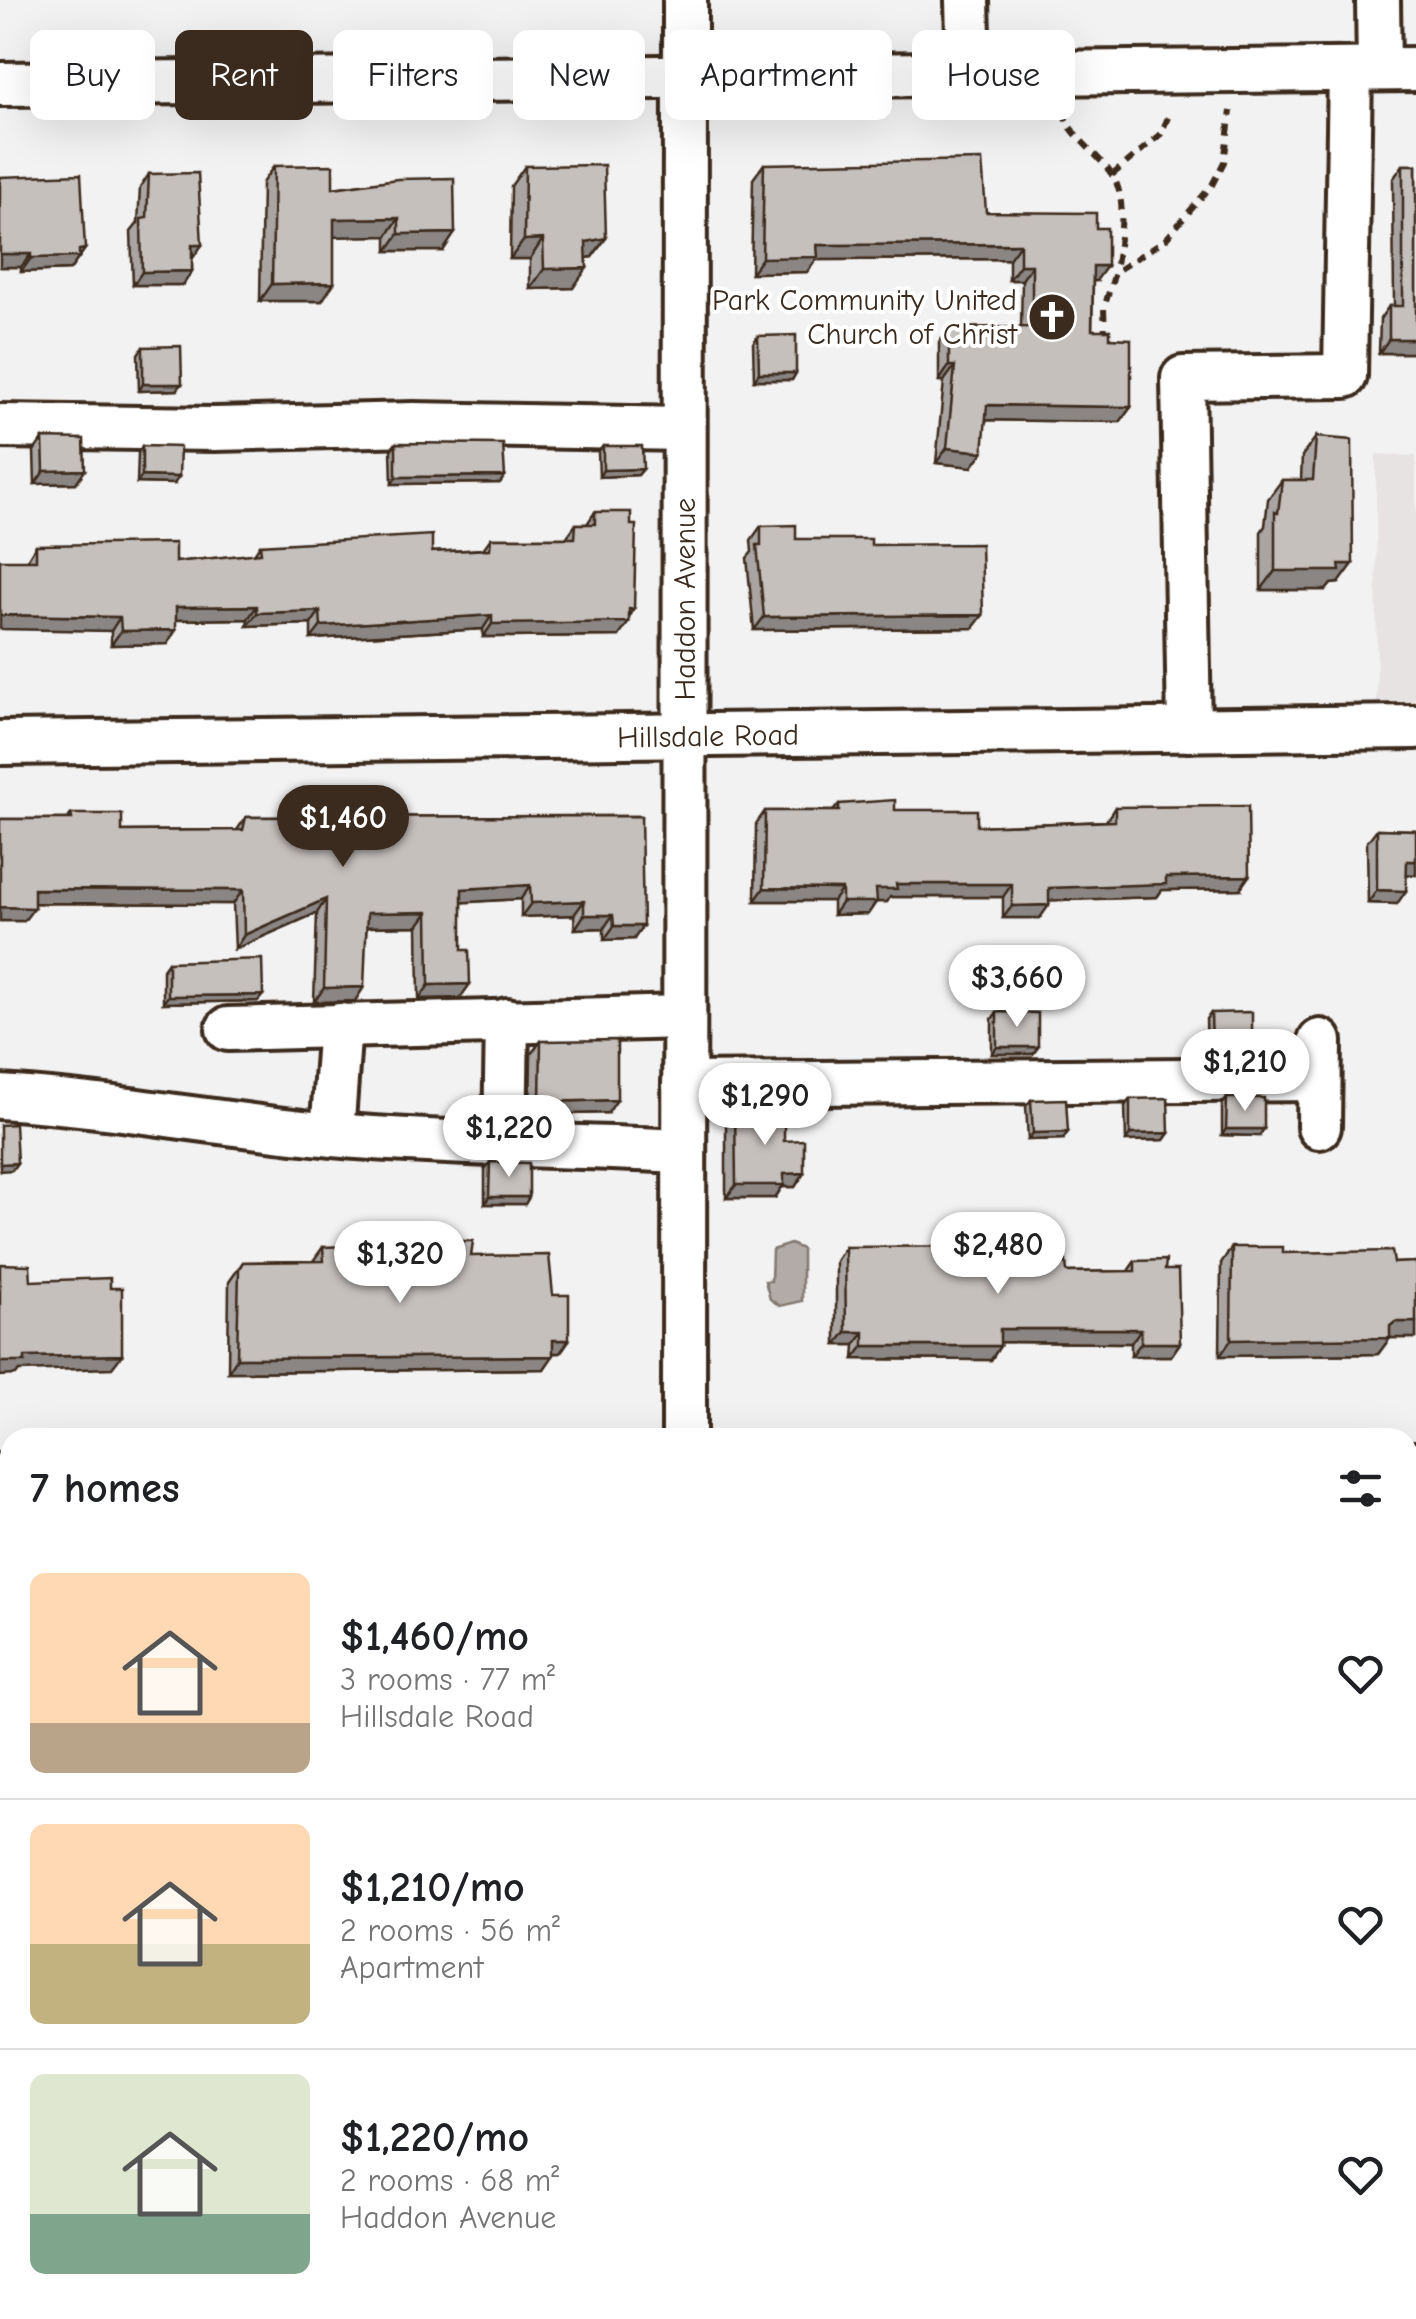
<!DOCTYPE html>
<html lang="en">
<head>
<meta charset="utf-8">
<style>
  body { margin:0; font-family:"Comic Neue",sans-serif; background:#f6f6f6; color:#202124; height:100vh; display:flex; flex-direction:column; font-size:38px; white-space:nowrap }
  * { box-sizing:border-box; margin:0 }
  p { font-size:32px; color:#757577 }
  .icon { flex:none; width:55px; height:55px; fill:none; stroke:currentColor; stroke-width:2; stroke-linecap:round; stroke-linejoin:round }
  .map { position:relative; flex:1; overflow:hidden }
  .sheet { position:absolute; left:0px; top:1428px; width:1418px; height:892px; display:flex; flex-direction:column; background:#fff; border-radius:30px 30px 0 0; box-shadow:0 10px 40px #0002 }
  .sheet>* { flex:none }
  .banner { position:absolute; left:30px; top:30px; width:1358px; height:90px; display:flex; gap:20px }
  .price { position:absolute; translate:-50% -85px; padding:0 22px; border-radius:35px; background:#fff; color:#222; font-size:32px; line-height:65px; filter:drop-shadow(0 2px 5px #0008) }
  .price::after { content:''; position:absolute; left:50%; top:60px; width:30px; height:22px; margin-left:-15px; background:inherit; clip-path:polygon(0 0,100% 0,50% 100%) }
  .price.active { background:#3b2a1e; color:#fff }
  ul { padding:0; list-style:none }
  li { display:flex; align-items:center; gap:30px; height:250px; padding:0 30px }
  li+li { border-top:2px solid #e0e0e0 }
  li span { display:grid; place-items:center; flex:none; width:280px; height:200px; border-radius:15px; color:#555 }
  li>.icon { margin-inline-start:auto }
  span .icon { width:120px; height:120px; fill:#fffc; stroke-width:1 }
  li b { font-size:42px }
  h2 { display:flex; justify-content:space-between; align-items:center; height:120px; padding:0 30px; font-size:42px }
  .pill { padding:0 35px; border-radius:15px; background:#fff; box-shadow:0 10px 40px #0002; font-size:35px; line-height:90px }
  .pill.active { background:#3b2a1e; color:#fff }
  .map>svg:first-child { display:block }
  .built { fill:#e6e3e2 }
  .water { fill:#b2aba7; stroke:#827770; stroke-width:2.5 }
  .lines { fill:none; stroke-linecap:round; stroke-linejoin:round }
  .minor-casing { stroke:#3b2a1e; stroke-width:50 }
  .path { stroke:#3b2a1e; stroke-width:6; stroke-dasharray:10 8; stroke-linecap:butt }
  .minor { stroke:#fff; stroke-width:42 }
  .wall { fill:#aaa5a3; stroke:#3b2a1e; stroke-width:2.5 }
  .shaded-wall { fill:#8b8684; stroke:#3b2a1e; stroke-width:2.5 }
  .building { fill:#c6c0bd; stroke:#3b2a1e; stroke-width:2.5 }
  .labels { text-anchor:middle; stroke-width:8; stroke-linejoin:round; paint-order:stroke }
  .poi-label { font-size:30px; fill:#3b2a1e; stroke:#fff; text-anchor:end }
  .street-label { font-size:30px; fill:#3b2a1e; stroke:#fff }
</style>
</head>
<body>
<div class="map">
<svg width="1416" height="2319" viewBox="0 0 1416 2319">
  <rect width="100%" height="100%" fill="#f3f2f2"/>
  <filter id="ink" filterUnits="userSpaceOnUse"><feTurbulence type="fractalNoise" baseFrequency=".01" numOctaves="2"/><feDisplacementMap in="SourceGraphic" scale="20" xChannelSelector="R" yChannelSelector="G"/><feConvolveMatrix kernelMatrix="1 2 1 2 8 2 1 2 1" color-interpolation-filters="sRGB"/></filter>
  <g filter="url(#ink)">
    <polygon class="built" points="1376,454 1416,456 1416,725 1377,725"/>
    <polygon class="water" points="790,1244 802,1249 802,1301 780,1306 770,1299 765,1281 771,1281 772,1250"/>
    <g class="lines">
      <g class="minor-casing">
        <g id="minor">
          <polyline points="967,0 969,75"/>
          <polyline points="1378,0 1379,69"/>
          <polyline points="0,84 1416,69"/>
          <polyline points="0,426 214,429 413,424 684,429"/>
          <polyline points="1189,730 1183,378 1345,376 1350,70"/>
          <polyline points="0,743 1416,727"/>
          <polyline points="228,1029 684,1017"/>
          <polyline points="684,1084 1319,1079"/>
          <path d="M0,1097c112,7 222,28 333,38 117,10 234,10 351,16"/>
          <polyline points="1319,1127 1320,1041"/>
          <polyline points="332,1134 340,1025"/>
          <polyline points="505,1142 507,1020"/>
          <polyline points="684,1438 685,0"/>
          <polyline points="1408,1464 1416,1464"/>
          <polyline points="0,1476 10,1476"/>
          <polyline points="1408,1501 1416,1501"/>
          <polyline points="0,1512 10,1512"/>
          <polyline points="1408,1868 1416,1868"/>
          <polyline points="0,1888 10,1888"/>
          <polyline points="1408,2230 1416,2230"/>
          <polyline points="0,2248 10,2248"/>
          <polyline points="684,2319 684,2310"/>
        </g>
      </g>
      <g class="path">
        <path d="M1064,111c0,21 42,48 52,71 11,26 3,61 -1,89"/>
        <polyline points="1112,175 1161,134 1171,110"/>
        <polyline points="1105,337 1104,308 1115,272 1166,239 1212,185 1224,162 1231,111"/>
      </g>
      <use href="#minor" class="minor"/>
    </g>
    <g class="wall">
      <polygon points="764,164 986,212 1096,281 1093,281 1092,330 1110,338 1131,407 1120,422 986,420 972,467 936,463 944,381 939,381 939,343 949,328 1021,327 1022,280 1009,280 1009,259 816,260 807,272 751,273 753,179"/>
      <polygon points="1403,165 1416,165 1416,353 1379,353 1380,319 1389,306 1394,306 1393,179"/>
      <polygon points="274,166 333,188 398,179 443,251 387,251 387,236 334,236 322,301 260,301 262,183"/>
      <polygon points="525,166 606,238 592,257 587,258 573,288 530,289 530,259 510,259 511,186"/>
      <polygon points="149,174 192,258 192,271 183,285 133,285 131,232 138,223 140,188"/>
      <polygon points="0,177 85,249 70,270 21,272 21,267 0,267"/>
      <polygon points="758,336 796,373 792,380 754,380 753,343"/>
      <polygon points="143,347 177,390 139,391 138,354"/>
      <polygon points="1316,437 1339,583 1331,584 1326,590 1261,590 1261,532 1265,526 1268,499 1282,480 1301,480 1302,456"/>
      <polygon points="43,438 85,470 76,483 35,484 34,451"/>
      <polygon points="396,443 500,483 392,484 391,450"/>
      <polygon points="142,446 174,484 137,483 138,453"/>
      <polygon points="603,446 643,469 638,475 599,477 598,452"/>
      <polygon points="595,512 634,609 619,636 483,637 483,629 311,639 311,624 247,626 248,619 176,620 167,644 111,645 111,631 27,560 36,545 175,562 254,554 260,545 432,552 483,549 491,538 566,538 576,524 587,524"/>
      <polygon points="761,526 796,539 871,545 973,628 754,630 747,558 752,552 751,540"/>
      <polygon points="839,804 895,810 977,826 1106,821 1115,807 1240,889 1162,890 1157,897 1049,900 1040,918 1003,918 1003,897 890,897 887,902 876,902 868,914 833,915 833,901 755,901 756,824 765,811 833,811"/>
      <polygon points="71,814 122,831 237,830 246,817 641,816 634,939 604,940 604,928 575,929 574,915 521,917 521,899 462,902 460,998 419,999 418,926 367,927 355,1001 314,1002 317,913 235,949 233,904 34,903 24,921 0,921 0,819 68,819"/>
      <polygon points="1377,829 1416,830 1416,875 1407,874 1397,904 1368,903 1367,842"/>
      <polygon points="168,962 258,1001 163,1003 163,969"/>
      <polygon points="997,1012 1038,1047 1033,1054 992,1054 992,1019"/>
      <polygon points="1211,1013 1248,1054 1207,1055 1206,1019"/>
      <polygon points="541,1041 608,1113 530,1115 531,1054"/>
      <polygon points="1227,1098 1259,1136 1222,1135 1222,1105"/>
      <polygon points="1130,1099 1169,1133 1164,1140 1126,1141 1125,1106"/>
      <polygon points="1031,1100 1063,1139 1028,1140 1026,1106"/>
      <polygon points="735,1109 784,1141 804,1173 795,1187 782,1187 775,1198 726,1198 726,1123"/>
      <polygon points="490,1162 529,1197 525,1204 485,1204 485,1169"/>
      <polygon points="437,1241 471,1256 553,1295 569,1340 560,1353 553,1353 544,1369 228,1372 229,1282 243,1262 313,1261 323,1247 375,1264 428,1264 427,1255"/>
      <polygon points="845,1247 1067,1272 1128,1271 1135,1261 1165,1270 1180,1343 1171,1356 1131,1356 1131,1343 1000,1342 1000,1346 991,1360 854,1359 855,1345 836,1345 836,1261"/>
      <polygon points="1232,1247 1394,1263 1416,1262 1416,1338 1390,1338 1378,1354 1220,1356 1221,1263"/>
    </g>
    <g class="shaded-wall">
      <polygon points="399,218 387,236 321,237 334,219"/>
      <polygon points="455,233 443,251 387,251 399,234"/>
      <polygon points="606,238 592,257 572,261 586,242"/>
      <polygon points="543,239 530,259 510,259 524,240"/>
      <polygon points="1020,244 1009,259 816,260 807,272 751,273 762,258 817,245"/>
      <polygon points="192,245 202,245 193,258"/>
      <polygon points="85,249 70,270 21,272 31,258"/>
      <polygon points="0,254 31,254 21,267 0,267"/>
      <polygon points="1020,265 1032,265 1022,280 1009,280"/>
      <polygon points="1093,266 1107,266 1096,281 1082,281"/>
      <polygon points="587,268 573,288 530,289 544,269"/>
      <polygon points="192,271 183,285 133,285 142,272"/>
      <polygon points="334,283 322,301 260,301 272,284"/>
      <polygon points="1389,339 1416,339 1416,353 1379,353"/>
      <polygon points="949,366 955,366 944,381 939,381"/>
      <polygon points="759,373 796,373 792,380 754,380"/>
      <polygon points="143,384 182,384 177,390 139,391"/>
      <polygon points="987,405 1131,407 1120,422 977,420"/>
      <polygon points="947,448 983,452 972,467 936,463"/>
      <polygon points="643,469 638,475 599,477 603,470"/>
      <polygon points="85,470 76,483 35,484 44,471"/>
      <polygon points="142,476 179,477 174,484 137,483"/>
      <polygon points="505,476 500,483 392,484 396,477"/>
      <polygon points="1339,564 1353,564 1339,583 1331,584 1326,590 1261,590 1275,571"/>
      <polygon points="257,606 248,619 167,620 176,607"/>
      <polygon points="634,609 625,622 629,622 619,636 483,637 492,624"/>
      <polygon points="320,611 311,624 247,626 257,613"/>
      <polygon points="0,615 120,617 111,631 0,629"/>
      <polygon points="492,615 483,629 311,639 321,626"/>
      <polygon points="983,615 973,628 754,630 764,617"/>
      <polygon points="176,630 167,644 111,645 121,631"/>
      <polygon points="1407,861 1416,861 1416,875 1398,874"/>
      <polygon points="1249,876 1240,889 1162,890 1157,897 1039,901 1049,888 1166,877"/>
      <polygon points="896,884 1012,884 1003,897 890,897 887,902 876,902 868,914 833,915 842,902 876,889"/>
      <polygon points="530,885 521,899 453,903 462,889"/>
      <polygon points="764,888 842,889 833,901 755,901"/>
      <polygon points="34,889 243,890 233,904 24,903"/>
      <polygon points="1377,890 1406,891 1397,904 1368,903"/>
      <polygon points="326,899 317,913 235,949 244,935"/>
      <polygon points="584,901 574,915 521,917 531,903"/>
      <polygon points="1049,905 1040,918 1003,918 1012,906"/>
      <polygon points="0,907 34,908 24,921 0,921"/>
      <polygon points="428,912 418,926 358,927 367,913"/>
      <polygon points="584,915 613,915 604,928 575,929"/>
      <polygon points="614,926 643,926 634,939 604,940"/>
      <polygon points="470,984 460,998 419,999 429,985"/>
      <polygon points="364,987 355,1001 314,1002 324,988"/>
      <polygon points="263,995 258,1001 163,1003 168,996"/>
      <polygon points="997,1047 1038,1047 1033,1054 992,1054"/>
      <polygon points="1252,1047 1248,1054 1207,1055 1212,1048"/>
      <polygon points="617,1100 608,1113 530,1115 540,1102"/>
      <polygon points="1226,1129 1264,1129 1259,1136 1222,1135"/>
      <polygon points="1068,1132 1063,1139 1028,1140 1033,1133"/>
      <polygon points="1169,1133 1164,1140 1126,1141 1130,1134"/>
      <polygon points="17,1163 12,1170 0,1171 0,1164"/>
      <polygon points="804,1173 795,1187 782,1187 775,1198 726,1198 736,1185 784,1174"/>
      <polygon points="489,1197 529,1197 525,1204 485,1204"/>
      <polygon points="1395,1322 1416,1322 1416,1338 1384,1338 1390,1338 1378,1354 1220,1356 1231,1340 1390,1326"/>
      <polygon points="1000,1329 1141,1329 1131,1343 990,1342"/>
      <polygon points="846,1332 864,1332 855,1345 836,1345"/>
      <polygon points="553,1340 569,1340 560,1353 544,1353"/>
      <polygon points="1141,1343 1180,1343 1171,1356 1131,1356"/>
      <polygon points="864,1346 1000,1346 991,1360 854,1359"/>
      <polygon points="122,1355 112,1368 19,1371 16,1375 0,1376 0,1362 25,1357"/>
      <polygon points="553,1356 544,1369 228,1372 237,1358"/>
      <polygon points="0,1681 10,1681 10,1695 0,1696"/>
      <rect x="1408" y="2116" width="8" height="14"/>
      <rect x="0" y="2143" width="10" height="14"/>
    </g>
    <g class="building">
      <polygon points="982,160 986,212 1096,213 1096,228 1107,228 1107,266 1093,266 1092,330 1110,330 1110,338 1131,339 1131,407 987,405 983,452 947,448 955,366 949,366 949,328 1032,327 1032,265 1020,265 1020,244 817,245 818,257 762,258 764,164"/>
      <polygon points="333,165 333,188 398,179 454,178 455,233 399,234 399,218 334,219 334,283 272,284 274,166"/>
      <polygon points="604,165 606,238 586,242 587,268 544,269 543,239 524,240 525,166"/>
      <polygon points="1403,165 1416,165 1416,339 1389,339 1389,306 1403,306"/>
      <polygon points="198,173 202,245 192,245 192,271 142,272 141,219 147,218 149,174"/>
      <polygon points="81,174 85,249 79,250 79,257 31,258 31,254 0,254 0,177"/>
      <polygon points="796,335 796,373 759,373 758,336"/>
      <polygon points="181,346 182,384 143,384 143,347"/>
      <polygon points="1316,437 1352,440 1353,564 1339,564 1340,571 1275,571 1275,512 1278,513 1282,480 1313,480"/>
      <polygon points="43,438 84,439 85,470 44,471"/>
      <polygon points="396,443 503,444 505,476 396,477"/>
      <polygon points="142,446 180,447 179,477 142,476"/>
      <polygon points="603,446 642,446 643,469 603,470"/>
      <polygon points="595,512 631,512 631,525 636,525 634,609 629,609 629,622 492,624 492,615 321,626 320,611 257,613 257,606 176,607 176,630 121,631 120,617 0,615 0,560 36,560 36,545 175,543 175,562 261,553 260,545 432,535 432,552 490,549 491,538 575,538 576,524 595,524"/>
      <polygon points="796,525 796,539 871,539 871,545 981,544 983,615 764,617 757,545 761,545 761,526"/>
      <polygon points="895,800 895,810 977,810 977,826 1115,821 1115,807 1248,806 1249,876 1166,877 1166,884 1049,888 1049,905 1012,906 1012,884 896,884 897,889 876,889 877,902 842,902 842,889 764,888 765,811 839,811 839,804"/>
      <polygon points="71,814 122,814 122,831 243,830 246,817 641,816 643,926 614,926 613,915 584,915 584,901 531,903 530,885 462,889 462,950 469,950 470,984 429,985 428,912 367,913 364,987 324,988 326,899 244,935 243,890 34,889 34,908 0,907 0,819 72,819"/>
      <polygon points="1377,829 1416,830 1416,861 1407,861 1406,891 1377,890"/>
      <polygon points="262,959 263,995 168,996 168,962"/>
      <polygon points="997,1012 1038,1013 1038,1047 997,1047"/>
      <polygon points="1252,1012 1252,1047 1212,1048 1211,1013"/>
      <polygon points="617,1040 617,1100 540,1102 541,1041"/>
      <polygon points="1168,1098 1169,1133 1130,1134 1130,1099"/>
      <polygon points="1227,1098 1264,1098 1264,1129 1226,1129"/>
      <polygon points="1066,1099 1068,1132 1033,1133 1031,1100"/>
      <polygon points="735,1109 784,1109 784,1141 804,1140 804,1173 784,1174 784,1185 736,1185"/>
      <polygon points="15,1124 17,1163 0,1164 0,1125"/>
      <polygon points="490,1162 529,1163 529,1197 489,1197"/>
      <polygon points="437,1241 473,1241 471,1256 549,1255 553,1295 569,1295 569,1340 553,1340 553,1356 237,1358 239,1269 243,1262 324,1261 323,1247 375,1245 375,1264 437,1264"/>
      <polygon points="999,1246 999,1262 1066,1261 1067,1272 1135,1271 1135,1261 1166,1260 1165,1270 1178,1270 1180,1343 1141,1343 1141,1329 1000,1329 1000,1346 864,1346 864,1332 846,1332 845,1247"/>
      <polygon points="1232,1247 1283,1247 1283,1253 1392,1251 1394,1263 1416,1262 1416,1322 1395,1322 1390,1326 1390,1338 1231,1340"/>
      <polygon points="0,1264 30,1265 31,1281 110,1278 110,1288 122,1288 122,1355 25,1357 25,1362 0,1362"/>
      <rect x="0" y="1605" width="10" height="76"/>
      <rect x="1408" y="2050" width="8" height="66"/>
      <rect x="0" y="2065" width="10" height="78"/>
      <rect x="525" y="2310" width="88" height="9"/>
      <polygon points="1416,2317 1416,2319 1379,2319 1379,2318"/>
    </g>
  </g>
  <defs>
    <g id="church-disc" transform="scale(2.5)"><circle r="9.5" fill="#3b2a1e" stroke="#fff"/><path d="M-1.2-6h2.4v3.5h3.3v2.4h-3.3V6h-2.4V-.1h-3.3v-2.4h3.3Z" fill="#fff"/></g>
  </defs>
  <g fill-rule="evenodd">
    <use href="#church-disc" x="1052" y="317"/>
  </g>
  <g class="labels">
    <g class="poi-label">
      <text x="1017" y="310">Park Community United<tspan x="1017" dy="34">Church of Christ</tspan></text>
    </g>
    <g class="street-label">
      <text transform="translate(685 599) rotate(-90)" y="10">Haddon Avenue</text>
      <text transform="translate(708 736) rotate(-1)" y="10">Hillsdale Road</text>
    </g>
  </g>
</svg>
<b class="price active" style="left:343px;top:870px">$1,460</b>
<b class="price" style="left:1017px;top:1030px">$3,660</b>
<b class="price" style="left:1245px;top:1114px">$1,210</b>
<b class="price" style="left:765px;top:1148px">$1,290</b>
<b class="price" style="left:509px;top:1180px">$1,220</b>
<b class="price" style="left:998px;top:1297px">$2,480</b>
<b class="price" style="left:400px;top:1306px">$1,320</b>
<div class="banner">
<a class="pill">Buy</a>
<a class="pill active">Rent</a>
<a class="pill">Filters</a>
<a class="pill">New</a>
<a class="pill">Apartment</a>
<a class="pill">House</a>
</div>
<section class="sheet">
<h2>7 homes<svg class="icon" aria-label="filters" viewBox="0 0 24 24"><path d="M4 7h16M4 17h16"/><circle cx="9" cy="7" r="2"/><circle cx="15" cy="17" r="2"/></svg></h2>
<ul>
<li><span style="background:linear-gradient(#ffd9b3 75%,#b9a48a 0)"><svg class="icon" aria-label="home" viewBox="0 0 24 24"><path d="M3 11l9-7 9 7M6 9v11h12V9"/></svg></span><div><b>$1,460/mo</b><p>3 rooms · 77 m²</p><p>Hillsdale Road</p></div><svg class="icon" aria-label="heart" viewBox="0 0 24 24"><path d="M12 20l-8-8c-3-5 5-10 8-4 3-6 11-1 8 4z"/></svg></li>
<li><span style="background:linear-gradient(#ffd9b3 60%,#c2b280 0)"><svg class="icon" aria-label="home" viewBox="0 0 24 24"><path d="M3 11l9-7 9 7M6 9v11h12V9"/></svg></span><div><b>$1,210/mo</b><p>2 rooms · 56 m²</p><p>Apartment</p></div><svg class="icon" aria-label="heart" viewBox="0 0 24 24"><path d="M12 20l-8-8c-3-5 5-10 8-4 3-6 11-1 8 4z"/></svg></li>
<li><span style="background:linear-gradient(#dfe7d0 70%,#7fa58c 0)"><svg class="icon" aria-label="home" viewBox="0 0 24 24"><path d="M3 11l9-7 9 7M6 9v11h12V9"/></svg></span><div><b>$1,220/mo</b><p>2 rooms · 68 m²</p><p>Haddon Avenue</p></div><svg class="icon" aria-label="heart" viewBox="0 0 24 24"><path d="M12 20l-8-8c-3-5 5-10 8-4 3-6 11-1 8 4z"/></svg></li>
</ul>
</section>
</div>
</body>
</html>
